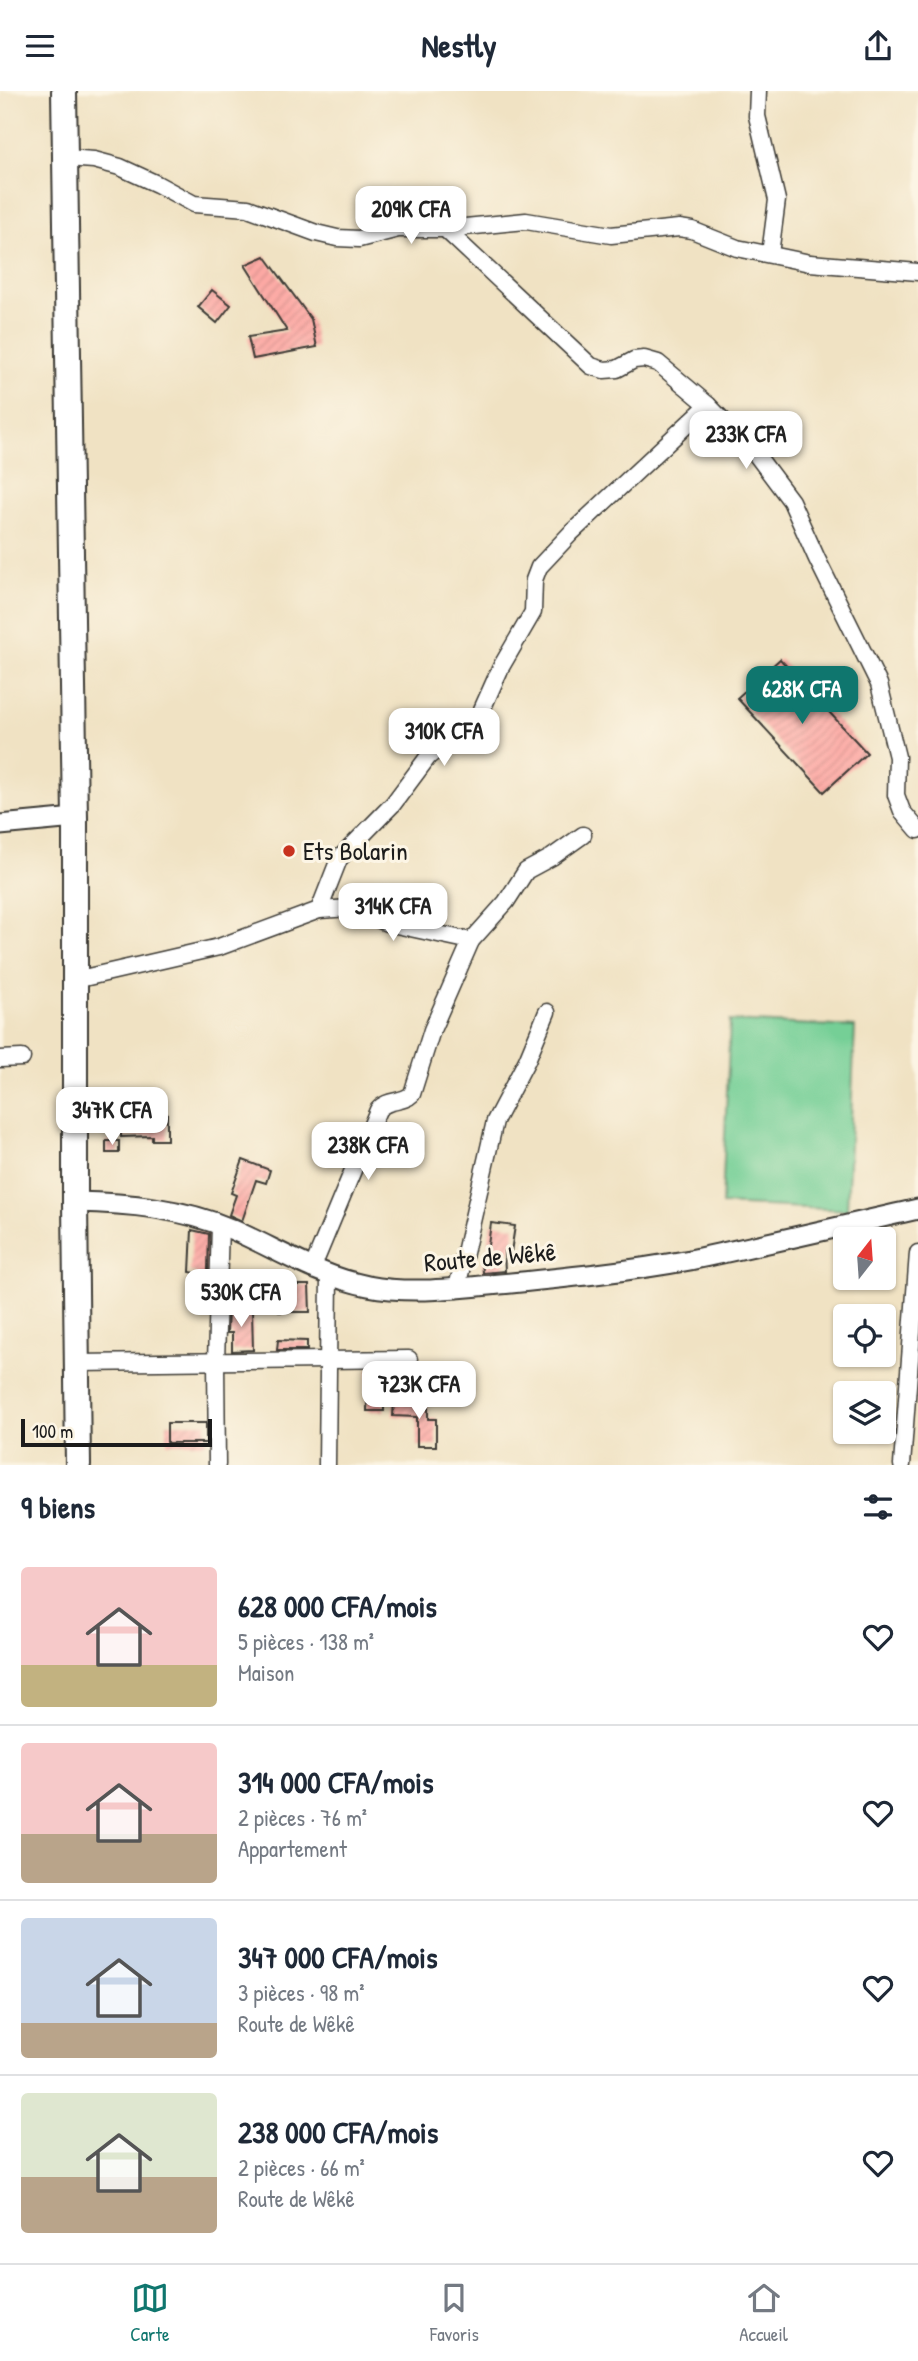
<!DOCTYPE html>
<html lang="fr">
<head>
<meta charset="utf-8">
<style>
  body { margin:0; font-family:"Patrick Hand",sans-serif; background:#f2f2f3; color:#1f2937; height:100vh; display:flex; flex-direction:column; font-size:26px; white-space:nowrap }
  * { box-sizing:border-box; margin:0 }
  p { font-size:23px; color:#747a83 }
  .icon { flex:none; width:38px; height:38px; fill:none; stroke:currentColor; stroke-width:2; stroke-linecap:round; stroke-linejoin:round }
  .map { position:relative; height:1374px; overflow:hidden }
  .side { display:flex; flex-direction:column; background:#fff; flex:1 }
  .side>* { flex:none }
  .needle { width:46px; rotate:17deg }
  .fabs { position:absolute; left:833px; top:1136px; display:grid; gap:14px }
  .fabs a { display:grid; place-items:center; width:63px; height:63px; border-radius:7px; background:#fff; box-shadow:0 2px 5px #0004; font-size:35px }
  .scale { position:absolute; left:21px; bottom:18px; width:191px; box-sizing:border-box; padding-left:7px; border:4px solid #1c1c1c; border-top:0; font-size:19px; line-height:24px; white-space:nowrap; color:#1c1c1c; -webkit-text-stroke:5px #fcf5e5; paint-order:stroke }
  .price { position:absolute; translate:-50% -60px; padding:0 16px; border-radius:14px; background:#fff; color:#222; font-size:23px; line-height:46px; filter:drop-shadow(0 2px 4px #0008) }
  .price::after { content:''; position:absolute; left:50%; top:42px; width:21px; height:16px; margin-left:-10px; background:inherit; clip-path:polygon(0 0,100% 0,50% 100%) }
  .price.current { background:#0f766e; color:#fff }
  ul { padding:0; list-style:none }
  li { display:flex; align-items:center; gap:21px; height:175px; padding:0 21px }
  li+li { border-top:2px solid #e0e1e3 }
  li span { display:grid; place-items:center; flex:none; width:196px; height:140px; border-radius:7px; color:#555 }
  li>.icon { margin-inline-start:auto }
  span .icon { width:84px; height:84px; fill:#fffc; stroke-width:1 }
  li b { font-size:30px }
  h2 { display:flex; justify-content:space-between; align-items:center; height:84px; padding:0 21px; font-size:30px }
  header { display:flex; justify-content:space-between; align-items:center; height:91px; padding:0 21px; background:#fff; font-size:32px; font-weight:700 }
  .dock { display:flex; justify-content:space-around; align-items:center; height:98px; border-top:2px solid #e0e1e3; background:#fff; font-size:19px; color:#747a83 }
  .dock a { display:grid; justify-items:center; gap:4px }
  .dock .current { color:#0f766e }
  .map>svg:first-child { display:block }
  .pitch { fill:#74cf96; stroke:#487659; stroke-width:2 }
  .building { fill:url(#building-hatch) }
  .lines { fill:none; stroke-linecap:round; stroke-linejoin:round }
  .minor-casing { stroke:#3c3a35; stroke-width:19 }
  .tertiary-casing { stroke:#3c3a35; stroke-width:23 }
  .trunk-casing { stroke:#3c3a35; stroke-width:28 }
  .minor { stroke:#fff; stroke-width:16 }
  .tertiary { stroke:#fff; stroke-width:19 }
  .trunk { stroke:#fff; stroke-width:24 }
  .poi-dot { fill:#c8321e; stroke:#fcf5e5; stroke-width:2.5 }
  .labels { text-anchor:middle; stroke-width:6; stroke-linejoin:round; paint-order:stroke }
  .poi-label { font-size:26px; fill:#1c1c1c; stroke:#fcf5e5; text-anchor:start }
  .street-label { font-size:26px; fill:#1c1c1c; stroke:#fcf5e5 }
</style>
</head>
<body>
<header><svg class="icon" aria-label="menu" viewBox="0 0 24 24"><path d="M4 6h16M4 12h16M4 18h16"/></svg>Nestly<svg class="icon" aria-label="share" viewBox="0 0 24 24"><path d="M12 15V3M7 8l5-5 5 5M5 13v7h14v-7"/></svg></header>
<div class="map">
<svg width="918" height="1374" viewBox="0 0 918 1374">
  <defs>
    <pattern id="building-hatch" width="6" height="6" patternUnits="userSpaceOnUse" patternTransform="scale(1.75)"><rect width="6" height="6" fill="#fda9a4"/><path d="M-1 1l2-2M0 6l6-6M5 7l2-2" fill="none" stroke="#d8918d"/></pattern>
  </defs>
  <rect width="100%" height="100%" fill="#fcf5e5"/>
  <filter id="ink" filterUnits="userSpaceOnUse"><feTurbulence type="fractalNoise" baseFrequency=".0143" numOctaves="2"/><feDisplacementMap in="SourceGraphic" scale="14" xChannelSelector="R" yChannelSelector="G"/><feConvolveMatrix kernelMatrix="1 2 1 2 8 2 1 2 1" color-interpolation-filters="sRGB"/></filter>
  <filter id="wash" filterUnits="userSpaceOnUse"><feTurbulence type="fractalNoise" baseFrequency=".00686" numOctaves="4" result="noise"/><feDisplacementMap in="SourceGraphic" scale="28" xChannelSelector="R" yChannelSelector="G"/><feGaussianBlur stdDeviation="1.57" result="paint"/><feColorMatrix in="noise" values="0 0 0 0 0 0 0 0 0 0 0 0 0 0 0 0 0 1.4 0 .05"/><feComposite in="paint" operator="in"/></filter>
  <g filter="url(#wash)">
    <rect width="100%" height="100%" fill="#f0e2c3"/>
    <polygon class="pitch" points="730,930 855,936 847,1119 722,1113"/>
    <g id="blocks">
      <g class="building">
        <polygon points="265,165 311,228 317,256 253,268 248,246 287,240 245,174"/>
        <polygon points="212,199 231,214 217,232 198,216"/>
        <polygon points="780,568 867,662 824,701 737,607"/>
        <polygon points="120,1011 136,1011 136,1022 167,1022 167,1049 152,1049 152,1045 121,1046"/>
        <rect x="106" y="1050" width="13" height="12"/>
        <polygon points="243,1069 270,1079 266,1092 256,1089 242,1130 229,1124 236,1104 231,1102"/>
        <polygon points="491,1132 515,1135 511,1161 504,1160 505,1180 483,1182 482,1170 486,1169"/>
        <polygon points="192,1139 209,1143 207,1212 195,1212 196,1182 190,1181"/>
        <polygon points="278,1194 309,1194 310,1221 279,1221 279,1213 255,1215 254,1196"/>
        <polygon points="228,1219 252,1219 253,1259 232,1260 232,1242 227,1242"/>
        <polygon points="278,1249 307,1250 307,1259 277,1259"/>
        <polygon points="368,1279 384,1279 384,1320 367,1320"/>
        <polygon points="394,1311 428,1312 428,1328 436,1328 436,1355 417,1355 417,1326 393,1325"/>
        <rect x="167" y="1332" width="39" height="20"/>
      </g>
    </g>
  </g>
  <g filter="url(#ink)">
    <use href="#blocks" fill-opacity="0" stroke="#3c3a35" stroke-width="2"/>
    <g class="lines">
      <g class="minor-casing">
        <g id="minor">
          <polyline points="758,0 757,25 777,109 770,163"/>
          <polyline points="66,67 94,69 120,76 157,93 194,113 248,117 316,142 337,147 359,148 398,138 445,138 526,130 611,144 679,137 692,139 737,157 810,172 918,181"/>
          <polyline points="445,138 591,275 604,279 617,278 634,269 644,268 658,272 708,314 755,362 791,410 817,468 879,593 897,666 896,704 902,720 918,739"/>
          <polyline points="319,819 351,817 387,832 471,850"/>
          <polyline points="75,889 219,856 319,819 339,768 393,713 428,666 480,623 501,576 533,521 534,489 539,476 571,442 708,314"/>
          <polyline points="0,968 22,967"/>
          <path d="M312,1178l66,-159c10,-12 24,-6 34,-16l20,-64 39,-89 35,-39 20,-31 26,-14 31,-22"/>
          <polyline points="457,1197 495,1030 527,969 547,921"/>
          <polyline points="77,1272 409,1268"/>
          <polyline points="217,1374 216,1271 220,1134"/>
          <polyline points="327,1374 329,1184"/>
          <polyline points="902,1374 918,1162"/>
        </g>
      </g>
      <g class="tertiary-casing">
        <g id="tertiary">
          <polyline points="0,734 75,727"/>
          <path d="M75,1111c53,1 107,6 156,27 46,20 87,47 137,57 47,9 95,1 143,-3 60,-6 120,-12 179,-23 76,-16 152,-34 228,-51"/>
        </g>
      </g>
      <g class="trunk-casing">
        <polyline id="trunk" points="64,0 75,727 75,1111 78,1374"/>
      </g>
      <use href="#minor" class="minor"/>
      <use href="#tertiary" class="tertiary"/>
      <use href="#trunk" class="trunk"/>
    </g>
  </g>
  <circle class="poi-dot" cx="289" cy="760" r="7"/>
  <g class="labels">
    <g class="poi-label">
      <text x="303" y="769">Ets Bolarin</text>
    </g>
    <g class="street-label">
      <text transform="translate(490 1166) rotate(-5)" y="9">Route de Wêkê</text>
    </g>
  </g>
</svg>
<div class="fabs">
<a><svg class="needle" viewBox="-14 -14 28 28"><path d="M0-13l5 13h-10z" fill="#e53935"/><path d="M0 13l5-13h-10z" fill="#747a83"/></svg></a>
<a><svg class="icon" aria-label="locate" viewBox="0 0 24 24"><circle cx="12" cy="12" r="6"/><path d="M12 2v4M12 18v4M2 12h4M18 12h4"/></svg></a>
<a><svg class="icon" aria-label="layers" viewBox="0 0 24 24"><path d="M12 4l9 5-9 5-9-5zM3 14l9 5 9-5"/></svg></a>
</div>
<div class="scale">100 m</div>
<b class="price" style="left:411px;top:155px">209K CFA</b>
<b class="price" style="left:746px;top:380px">233K CFA</b>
<b class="price current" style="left:802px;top:635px">628K CFA</b>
<b class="price" style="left:444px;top:677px">310K CFA</b>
<b class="price" style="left:393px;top:852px">314K CFA</b>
<b class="price" style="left:112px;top:1056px">347K CFA</b>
<b class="price" style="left:368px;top:1091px">238K CFA</b>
<b class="price" style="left:241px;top:1238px">530K CFA</b>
<b class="price" style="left:419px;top:1330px">723K CFA</b>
</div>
<section class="side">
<h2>9 biens<svg class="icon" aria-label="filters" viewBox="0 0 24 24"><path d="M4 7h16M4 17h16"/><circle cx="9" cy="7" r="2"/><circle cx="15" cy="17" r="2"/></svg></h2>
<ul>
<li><span style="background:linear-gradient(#f6c9c9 70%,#c2b280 0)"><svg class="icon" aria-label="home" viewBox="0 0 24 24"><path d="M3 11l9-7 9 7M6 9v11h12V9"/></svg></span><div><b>628 000 CFA/mois</b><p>5 pièces · 138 m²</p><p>Maison</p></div><svg class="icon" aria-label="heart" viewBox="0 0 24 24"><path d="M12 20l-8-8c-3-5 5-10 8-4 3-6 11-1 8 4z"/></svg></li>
<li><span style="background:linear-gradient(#f6c9c9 65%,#b9a48a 0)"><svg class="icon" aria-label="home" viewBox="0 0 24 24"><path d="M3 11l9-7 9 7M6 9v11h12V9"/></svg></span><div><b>314 000 CFA/mois</b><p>2 pièces · 76 m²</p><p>Appartement</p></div><svg class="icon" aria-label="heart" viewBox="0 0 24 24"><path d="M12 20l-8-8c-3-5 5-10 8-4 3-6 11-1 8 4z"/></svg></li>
<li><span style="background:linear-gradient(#c9d6e8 75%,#b9a48a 0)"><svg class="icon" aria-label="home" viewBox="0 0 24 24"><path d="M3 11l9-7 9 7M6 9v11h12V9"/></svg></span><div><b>347 000 CFA/mois</b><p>3 pièces · 98 m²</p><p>Route de Wêkê</p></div><svg class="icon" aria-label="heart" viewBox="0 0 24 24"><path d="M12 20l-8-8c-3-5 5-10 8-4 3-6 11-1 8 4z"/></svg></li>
<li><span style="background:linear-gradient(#dfe7d0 60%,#b9a48a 0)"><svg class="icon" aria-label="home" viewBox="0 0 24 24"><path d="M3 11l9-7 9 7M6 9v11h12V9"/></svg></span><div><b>238 000 CFA/mois</b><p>2 pièces · 66 m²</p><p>Route de Wêkê</p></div><svg class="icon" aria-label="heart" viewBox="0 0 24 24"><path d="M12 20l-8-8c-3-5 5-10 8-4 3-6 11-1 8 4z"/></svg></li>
</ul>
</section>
<nav class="dock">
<a class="current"><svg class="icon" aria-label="map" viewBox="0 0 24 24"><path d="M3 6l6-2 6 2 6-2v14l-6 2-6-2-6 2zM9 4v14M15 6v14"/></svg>Carte</a>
<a><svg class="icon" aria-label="saved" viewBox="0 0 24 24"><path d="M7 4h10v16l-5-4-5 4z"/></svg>Favoris</a>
<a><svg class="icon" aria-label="home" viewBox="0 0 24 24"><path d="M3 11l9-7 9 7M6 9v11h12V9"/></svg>Accueil</a>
</nav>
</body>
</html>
